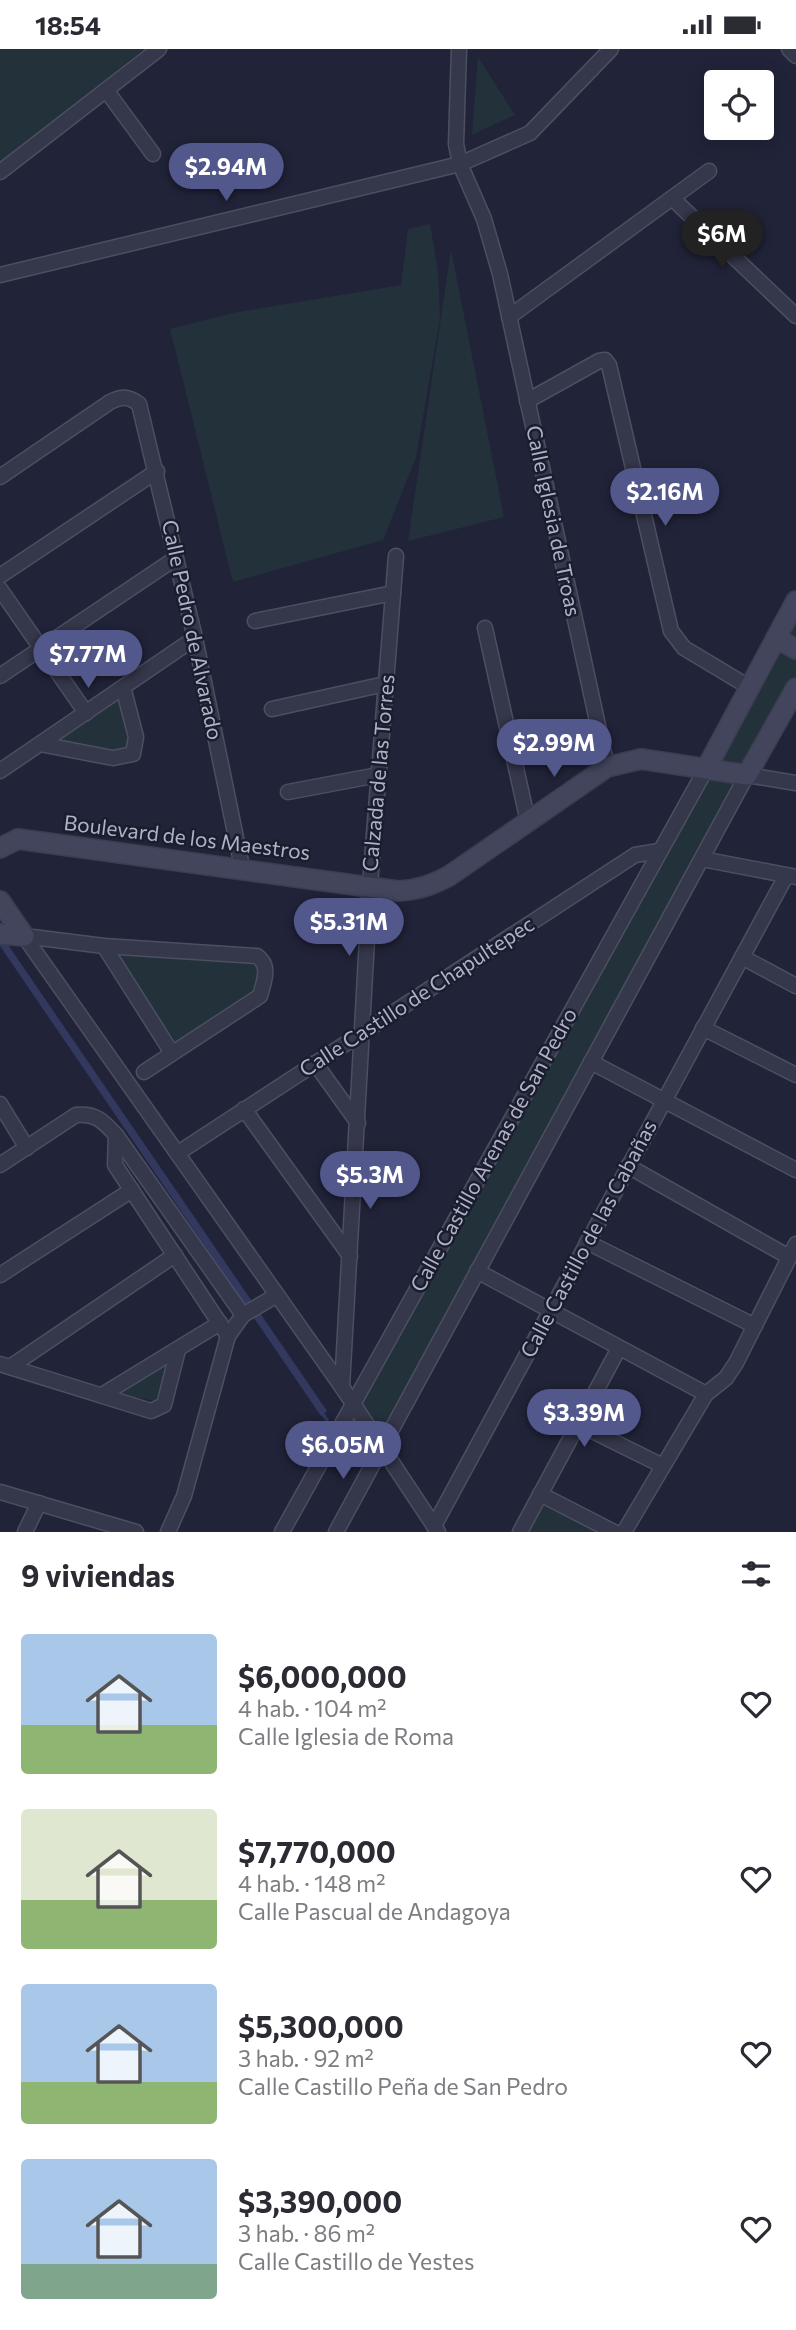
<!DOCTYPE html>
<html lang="es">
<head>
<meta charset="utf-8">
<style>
  body { margin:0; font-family:Commissioner,sans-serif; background:#f2f2f3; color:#2b2b33; height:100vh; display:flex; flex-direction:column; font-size:26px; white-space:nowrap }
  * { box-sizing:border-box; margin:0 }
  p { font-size:23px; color:#7c7c81 }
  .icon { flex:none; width:38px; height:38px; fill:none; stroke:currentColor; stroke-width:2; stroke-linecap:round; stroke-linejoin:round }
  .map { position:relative; height:1483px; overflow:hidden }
  .panel { display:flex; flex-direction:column; background:#fff; flex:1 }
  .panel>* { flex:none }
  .controls { position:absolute; left:704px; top:21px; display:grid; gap:14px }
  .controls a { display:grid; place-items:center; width:70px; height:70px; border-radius:7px; background:#fff; box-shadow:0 4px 18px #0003; font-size:35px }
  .price { position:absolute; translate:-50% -60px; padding:0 16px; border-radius:24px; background:#52578c; color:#fff; font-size:23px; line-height:46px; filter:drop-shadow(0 2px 4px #0008) }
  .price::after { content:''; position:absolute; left:50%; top:42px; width:21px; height:16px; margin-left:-10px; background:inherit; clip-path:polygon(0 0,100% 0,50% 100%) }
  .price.current { background:#222; color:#fff }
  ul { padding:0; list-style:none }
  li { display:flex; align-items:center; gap:21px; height:175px; padding:0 21px }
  li span { display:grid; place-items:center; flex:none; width:196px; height:140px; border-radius:7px; color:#555 }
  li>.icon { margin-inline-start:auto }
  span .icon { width:84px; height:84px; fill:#fffc; stroke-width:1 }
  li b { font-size:30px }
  h2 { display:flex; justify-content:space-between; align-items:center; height:84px; padding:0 21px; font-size:30px }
  .status { display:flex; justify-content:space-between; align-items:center; height:49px; padding:0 35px; background:#fff; direction:ltr }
  .status svg { height:19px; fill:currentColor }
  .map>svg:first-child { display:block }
  .green { fill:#23313a }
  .water { fill:#33385f }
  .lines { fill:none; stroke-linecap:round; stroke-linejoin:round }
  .stream { stroke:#33385f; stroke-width:3.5 }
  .street-casing { stroke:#4c4f61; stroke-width:17 }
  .secondary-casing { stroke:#3b3e50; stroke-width:22 }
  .street { stroke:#35374a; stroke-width:14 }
  .secondary { stroke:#43455d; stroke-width:19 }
  .labels { text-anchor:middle; stroke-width:5; stroke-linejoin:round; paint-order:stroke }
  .street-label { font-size:21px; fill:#afb2c6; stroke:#1a1d2e }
</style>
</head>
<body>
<div class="status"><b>18:54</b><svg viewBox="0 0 49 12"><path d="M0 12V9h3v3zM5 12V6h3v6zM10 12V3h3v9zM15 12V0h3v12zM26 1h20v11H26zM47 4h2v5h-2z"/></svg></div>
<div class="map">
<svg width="796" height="1483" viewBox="0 0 796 1483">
  <rect width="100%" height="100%" fill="#212439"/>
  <g class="green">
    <polygon points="0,0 144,0 0,115"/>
    <polygon points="478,8 515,66 472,86"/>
    <polygon points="430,175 438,223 440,269 416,408 383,491 233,533 170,280 238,263 401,236 408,180"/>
    <polygon points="451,201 504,468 408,492"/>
    <polygon points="796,560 796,634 381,1393 356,1357"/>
    <polygon points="119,650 130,695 124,702 56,691"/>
    <polygon points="113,901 260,914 256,945 177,995"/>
    <polygon points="170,1311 161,1353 117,1345"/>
    <polygon points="540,1445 612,1483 520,1483"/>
  </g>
  <polygon class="water" points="0,884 327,1362 321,1367 0,897"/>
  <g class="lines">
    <polyline class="stream" points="320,1361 327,1371"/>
    <g class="street-casing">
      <g id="street">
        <polyline points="459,0 456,95 460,115 484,170 500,225 607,718"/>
        <polyline points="789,0 796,7"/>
        <polyline points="106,41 153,105"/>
        <polyline points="0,123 159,0"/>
        <polyline points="672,149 796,267"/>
        <polyline points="0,226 460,115 530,84 611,0"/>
        <polyline points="509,268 709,122"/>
        <polyline points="527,352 599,312 605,311 609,316 671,582 684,599 749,638"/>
        <path d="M0,428l110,-75c12,-6 18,-6 29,2l56,234 47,229"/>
        <polyline points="0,527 157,422"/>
        <polyline points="0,540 86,664"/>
        <polyline points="255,572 393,544"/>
        <polyline points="485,579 528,773"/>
        <polyline points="0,627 176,509"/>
        <polyline points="272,660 385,635"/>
        <polyline points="40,695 113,709 133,705 136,688 123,638"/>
        <polyline points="0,722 195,589"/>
        <polyline points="288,743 378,726"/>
        <polyline points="702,810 796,828"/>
        <polyline points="24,887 342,1338 438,1483"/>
        <path d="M24,887l80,10 153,10c14,10 7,25 3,40l-116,76"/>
        <polyline points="104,897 172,1004"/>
        <polyline points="742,908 796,937"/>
        <polyline points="703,979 796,1026"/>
        <polyline points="591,1013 796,1121"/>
        <polyline points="315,1014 358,1074"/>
        <polyline points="0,1055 27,1099"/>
        <polyline points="244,1060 350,1207"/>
        <polyline points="116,1086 115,1116 228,1287"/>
        <polyline points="178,1104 635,806 659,802"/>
        <path d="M0,1116l76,-50c20,-2 27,6 40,20l127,180"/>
        <polyline points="628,1117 789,1208"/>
        <polyline points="587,1193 755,1277"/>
        <polyline points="477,1222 706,1345"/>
        <polyline points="0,1226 132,1141"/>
        <polyline points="0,1315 151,1362 164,1356 178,1301"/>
        <polyline points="10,1318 175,1206"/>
        <polyline points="342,1338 370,836 396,507"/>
        <polyline points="102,1346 220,1274"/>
        <polyline points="578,1375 663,1417"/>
        <polyline points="0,1443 136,1483"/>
        <polyline points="540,1445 614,1483"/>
        <polyline points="434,1477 786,827"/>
        <polyline points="25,1483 39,1454"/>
        <polyline points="168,1483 184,1447 228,1287 243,1266 277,1246"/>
        <polyline points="282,1483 706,720"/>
        <polyline points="336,1483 747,726 796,734"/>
        <polyline points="520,1483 618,1301"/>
        <polyline points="624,1483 706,1345 726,1329 736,1314 796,1195"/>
      </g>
    </g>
    <g class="secondary-casing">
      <g id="secondary">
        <polyline points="776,589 796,600"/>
        <polyline points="706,720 796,552"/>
        <path d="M0,799l18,-9 380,52c20,-1 34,-6 51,-15l158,-109 34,-8 106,16 49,-87"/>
        <polyline points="0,852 24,887"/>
        <polyline points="0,885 24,887"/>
      </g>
    </g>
    <use href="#street" class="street"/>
    <use href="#secondary" class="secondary"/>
  </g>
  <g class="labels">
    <g class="street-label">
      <text transform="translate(553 472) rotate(78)" y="7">Calle Iglesia de Troas</text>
      <text transform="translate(192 581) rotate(78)" y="7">Calle Pedro de Alvarado</text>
      <text transform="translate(379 724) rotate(-85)" y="7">Calzada de las Torres</text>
      <text transform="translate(187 789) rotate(7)" y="7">Boulevard de los Maestros</text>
      <text transform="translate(417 948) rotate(-33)" y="7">Calle Castillo de Chapultepec</text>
      <text transform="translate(494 1101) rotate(-61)" y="7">Calle Castillo Arenas de San Pedro</text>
      <text transform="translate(589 1190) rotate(-62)" y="7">Calle Castillo de las Cabañas</text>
    </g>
  </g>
</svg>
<div class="controls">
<a><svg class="icon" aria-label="locate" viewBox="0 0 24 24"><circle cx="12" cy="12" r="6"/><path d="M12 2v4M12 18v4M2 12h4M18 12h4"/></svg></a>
</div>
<b class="price" style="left:226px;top:154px">$2.94M</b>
<b class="price current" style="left:722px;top:221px">$6M</b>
<b class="price" style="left:665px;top:479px">$2.16M</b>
<b class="price" style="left:88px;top:641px">$7.77M</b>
<b class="price" style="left:554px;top:730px">$2.99M</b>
<b class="price" style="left:349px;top:909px">$5.31M</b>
<b class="price" style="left:370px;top:1162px">$5.3M</b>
<b class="price" style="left:584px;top:1400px">$3.39M</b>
<b class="price" style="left:343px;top:1432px">$6.05M</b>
</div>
<section class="panel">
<h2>9 viviendas<svg class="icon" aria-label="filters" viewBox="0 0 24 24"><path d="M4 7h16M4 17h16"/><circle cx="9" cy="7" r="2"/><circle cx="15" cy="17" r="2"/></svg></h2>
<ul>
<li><span style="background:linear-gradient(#a9c7e8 65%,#8fb573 0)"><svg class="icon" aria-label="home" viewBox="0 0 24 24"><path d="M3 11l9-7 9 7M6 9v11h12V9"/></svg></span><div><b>$6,000,000</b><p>4 hab. · 104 m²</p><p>Calle Iglesia de Roma</p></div><svg class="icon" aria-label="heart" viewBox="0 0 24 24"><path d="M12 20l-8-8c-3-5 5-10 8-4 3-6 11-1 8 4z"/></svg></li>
<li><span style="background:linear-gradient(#dfe7d0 65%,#8fb573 0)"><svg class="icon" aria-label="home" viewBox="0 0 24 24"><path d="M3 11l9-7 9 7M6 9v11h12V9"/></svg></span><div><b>$7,770,000</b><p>4 hab. · 148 m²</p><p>Calle Pascual de Andagoya</p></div><svg class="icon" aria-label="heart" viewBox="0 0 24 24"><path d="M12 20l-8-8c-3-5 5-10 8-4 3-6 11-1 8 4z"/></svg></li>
<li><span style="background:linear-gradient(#a9c7e8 70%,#8fb573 0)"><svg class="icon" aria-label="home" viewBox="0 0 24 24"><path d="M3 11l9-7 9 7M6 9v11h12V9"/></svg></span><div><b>$5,300,000</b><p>3 hab. · 92 m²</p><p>Calle Castillo Peña de San Pedro</p></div><svg class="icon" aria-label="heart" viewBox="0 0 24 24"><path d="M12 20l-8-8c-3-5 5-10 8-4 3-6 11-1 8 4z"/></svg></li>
<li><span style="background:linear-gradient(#a9c7e8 75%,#7fa58c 0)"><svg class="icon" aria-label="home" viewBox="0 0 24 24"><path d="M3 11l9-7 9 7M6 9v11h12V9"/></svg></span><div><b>$3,390,000</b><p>3 hab. · 86 m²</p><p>Calle Castillo de Yestes</p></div><svg class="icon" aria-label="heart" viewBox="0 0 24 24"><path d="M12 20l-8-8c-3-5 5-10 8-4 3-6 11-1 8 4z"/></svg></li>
</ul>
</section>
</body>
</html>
